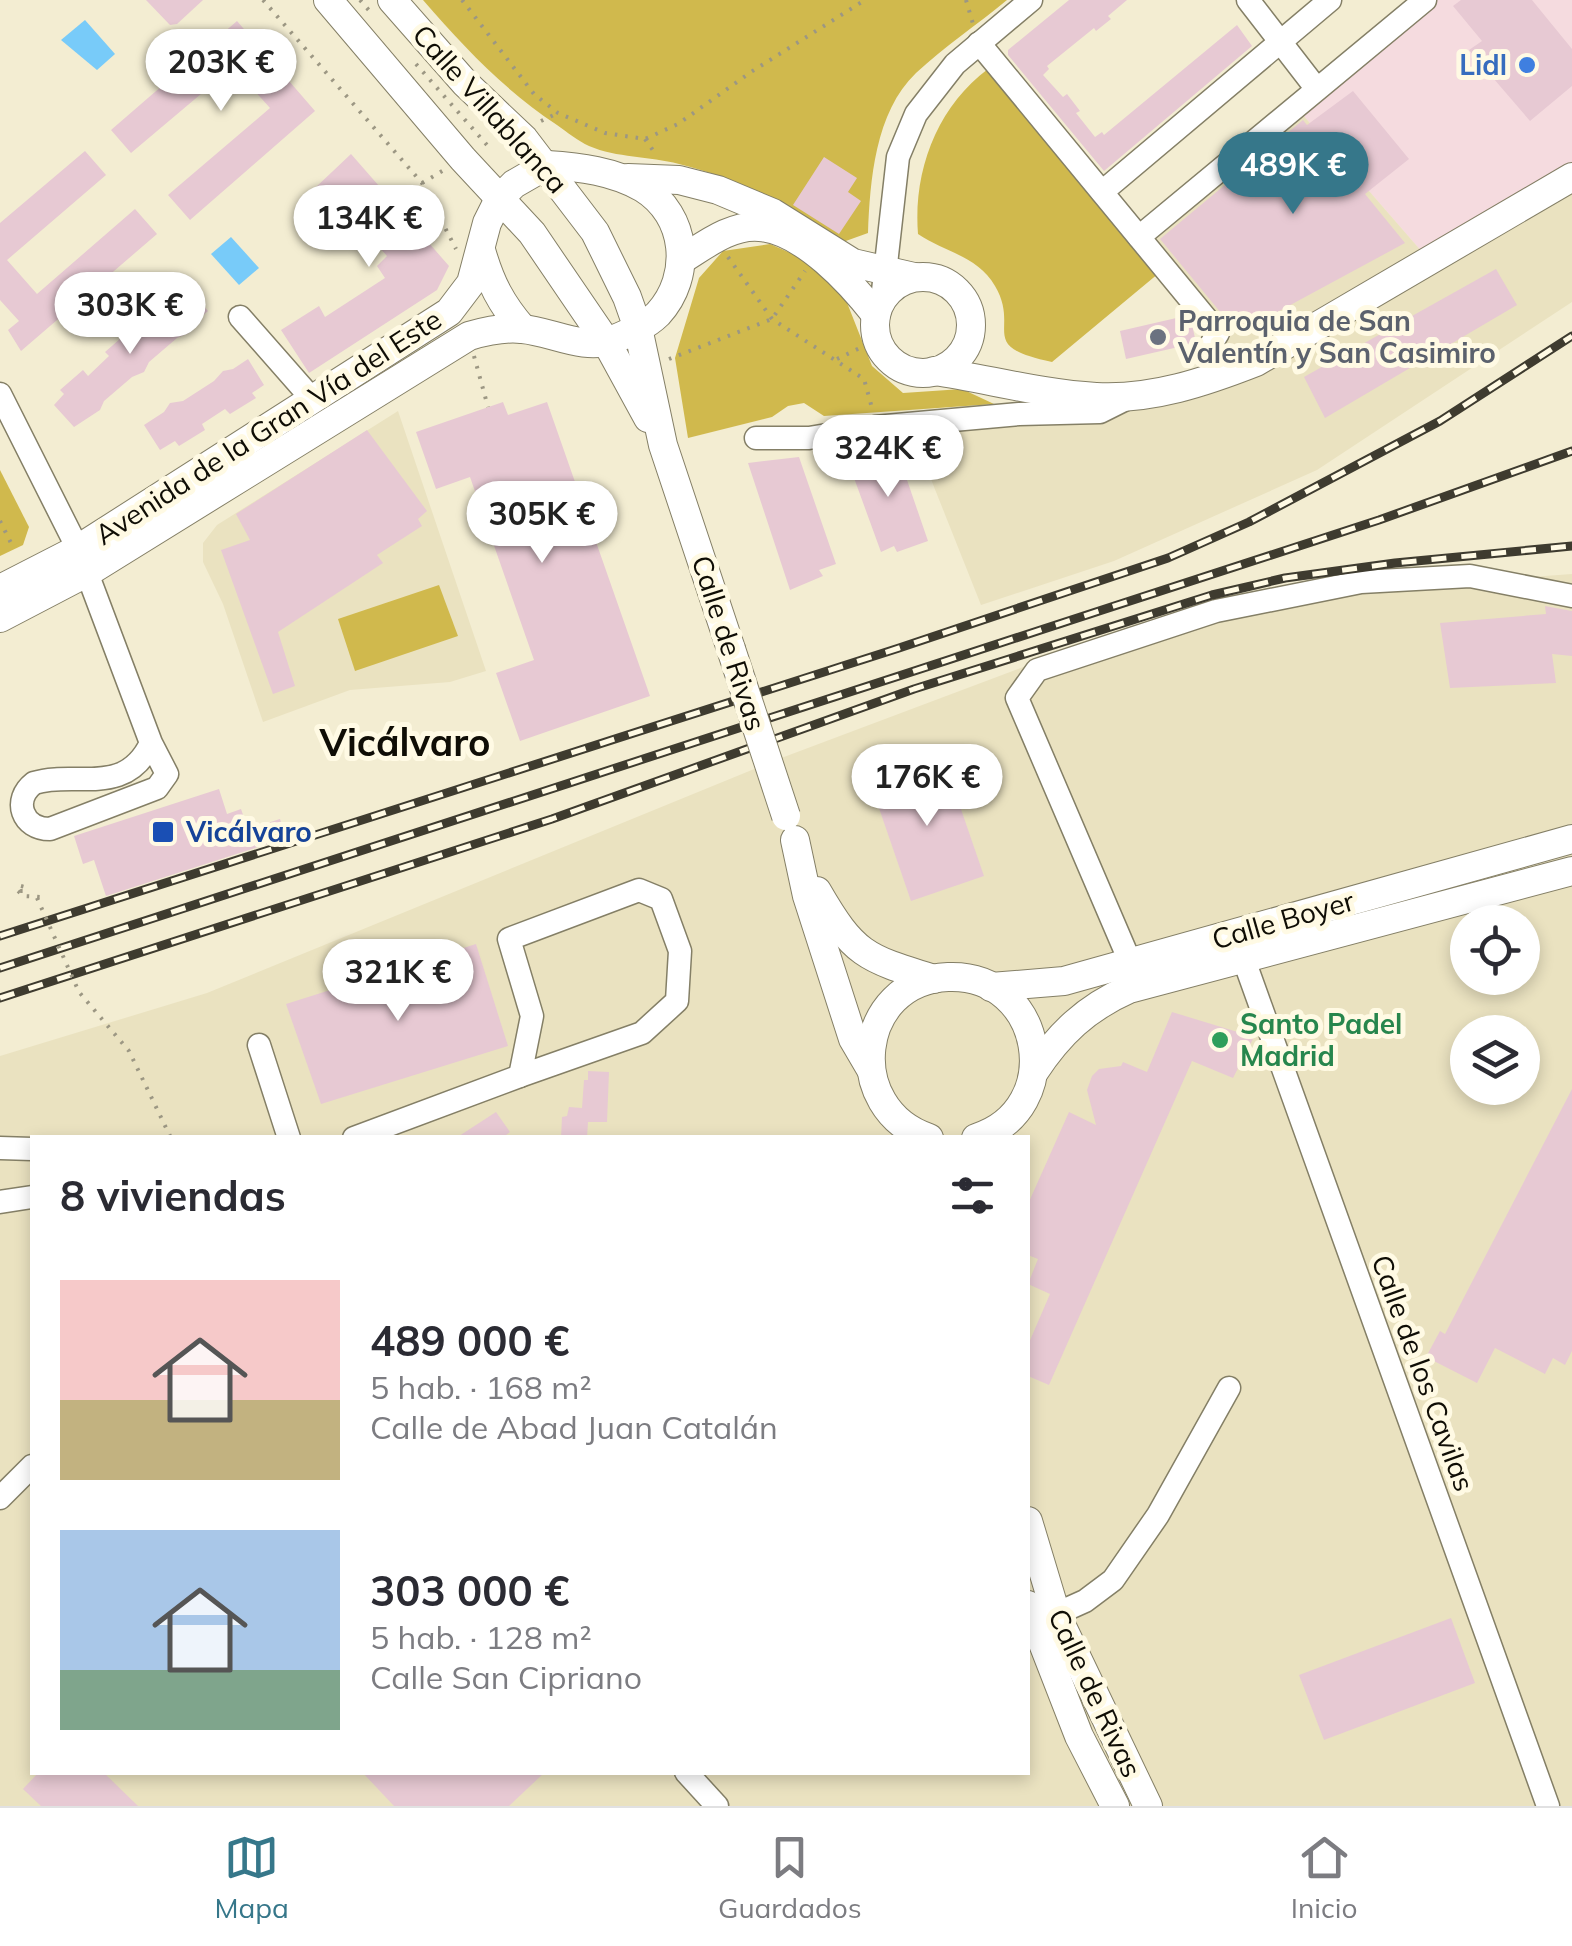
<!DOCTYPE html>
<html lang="es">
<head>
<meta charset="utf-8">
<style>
  body { margin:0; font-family:Mulish,sans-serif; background:#f2f2f3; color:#2b2b33; height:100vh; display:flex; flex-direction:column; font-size:38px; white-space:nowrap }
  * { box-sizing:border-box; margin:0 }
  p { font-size:32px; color:#7c7c81 }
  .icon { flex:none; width:55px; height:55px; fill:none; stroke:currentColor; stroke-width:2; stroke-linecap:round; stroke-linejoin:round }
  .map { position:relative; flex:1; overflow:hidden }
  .side { position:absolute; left:30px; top:1135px; width:1000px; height:640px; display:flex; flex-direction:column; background:#fff; border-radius:0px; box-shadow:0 5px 15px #0003 }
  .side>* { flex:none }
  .controls { position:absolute; left:1450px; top:905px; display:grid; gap:20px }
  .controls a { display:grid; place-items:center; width:90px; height:90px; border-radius:50%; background:#fff; box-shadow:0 5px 15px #0003; font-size:50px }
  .price { position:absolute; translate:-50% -85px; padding:0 22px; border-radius:35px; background:#fff; color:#222; font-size:32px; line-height:65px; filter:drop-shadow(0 2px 5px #0008) }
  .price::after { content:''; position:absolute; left:50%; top:60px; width:30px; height:22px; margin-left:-15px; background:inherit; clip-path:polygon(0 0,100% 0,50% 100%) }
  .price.selected { background:#36778a; color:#fff }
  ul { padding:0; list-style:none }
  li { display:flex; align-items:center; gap:30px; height:250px; padding:0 30px }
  li span { display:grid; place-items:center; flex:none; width:280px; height:200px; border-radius:0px; color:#555 }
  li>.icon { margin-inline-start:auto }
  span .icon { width:120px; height:120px; fill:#fffc; stroke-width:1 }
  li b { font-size:42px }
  h2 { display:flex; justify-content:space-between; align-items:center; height:120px; padding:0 30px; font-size:42px }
  .tab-bar { display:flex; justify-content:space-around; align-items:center; height:140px; border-top:2px solid #e1e1e2; background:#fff; font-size:28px; color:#7c7c81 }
  .tab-bar a { display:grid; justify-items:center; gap:5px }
  .tab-bar .selected { color:#36778a }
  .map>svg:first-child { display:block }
  .commercial { fill:#f5dbdf }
  .built { fill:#eae2c0; fill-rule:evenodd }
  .green { fill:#d0b94d }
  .water { fill:#78cbf9 }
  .building { fill:#e7c9d3 }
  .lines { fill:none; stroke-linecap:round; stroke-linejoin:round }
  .minor-casing { stroke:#847f66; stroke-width:25 }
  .major-casing { stroke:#847f66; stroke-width:30 }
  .path { stroke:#9c9783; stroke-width:4; stroke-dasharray:2.5 8; stroke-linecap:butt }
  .minor { stroke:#fff; stroke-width:22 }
  .major { stroke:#fff; stroke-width:28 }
  .rail-casing { stroke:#3e3b2f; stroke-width:9 }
  .rail { stroke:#fffae4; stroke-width:5; stroke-dasharray:15; stroke-linecap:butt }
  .major-bridge-casing { stroke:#847f66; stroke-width:30; stroke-linecap:butt }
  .path-bridge { stroke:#9c9783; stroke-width:4; stroke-dasharray:2.5 8; stroke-linecap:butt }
  .major-bridge { stroke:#fff; stroke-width:28 }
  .shop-dot { fill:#3f7fe0; stroke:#fffae4; stroke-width:4 }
  .worship-dot { fill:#6b7280; stroke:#fffae4; stroke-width:4 }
  .transit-dot { fill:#1a4fb4; stroke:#fffae4; stroke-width:4 }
  .leisure-dot { fill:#2e9e5b; stroke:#fffae4; stroke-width:4 }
  .labels { text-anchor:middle; stroke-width:10; stroke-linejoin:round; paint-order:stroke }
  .shop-label { font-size:28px; font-weight:bold; fill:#366cbe; stroke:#fffae4; text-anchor:end }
  .street-label { font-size:28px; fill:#0f0d05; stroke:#fffae4 }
  .worship-label { font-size:28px; font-weight:bold; fill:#5b616d; stroke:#fffae4; text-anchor:start }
  .transit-label { font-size:28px; font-weight:bold; fill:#164399; stroke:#fffae4; text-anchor:start }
  .leisure-label { font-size:28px; font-weight:bold; fill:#27864d; stroke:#fffae4; text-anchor:start }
  .district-label { font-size:38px; font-weight:bold; fill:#0f0d05; stroke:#fffae4 }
</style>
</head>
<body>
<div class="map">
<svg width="1572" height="1806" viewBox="0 0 1572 1806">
  <rect width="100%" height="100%" fill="#f3edd2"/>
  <polygon class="commercial" points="1425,0 1572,0 1572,177 1429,260 1295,106"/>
  <g class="built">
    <polygon points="1295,106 1429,260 1572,177 1572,302 1317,470 1114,561 981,605 909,424 1019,414 1029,388 1057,392 1231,372 1217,333 1139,237"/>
    <polygon points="398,411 486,671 450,682 350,690 263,722 223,604 203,562 203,543 217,525"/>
    <path d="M1572,574v1232h-1572v-750l207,-63 569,-233 258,-97 277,-70zM1468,922h54v56h-54zM1468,1032h54v56h-54zM32,1138h996v634h-996z"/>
  </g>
  <g class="green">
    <path d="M423,0h584c-29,24 -63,47 -91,73 -41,39 -46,108 -48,160l-25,9c-52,-35 -102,-63 -164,-78 -30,-8 -62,-6 -90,-18 -11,-5 -22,-14 -32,-21 -53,-35 -93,-78 -134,-125z"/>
    <path d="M988,69l171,204 -107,89c-77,-16 -31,-32 -57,-76 -17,-30 -51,-34 -77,-52 -5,-63 19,-127 70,-165z"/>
    <polygon points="770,244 811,262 842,290 872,366 903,393 962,389 994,404 824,416 804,403 788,406 772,417 688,438 675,358 699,278 723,251"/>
    <polygon points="0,470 29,527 23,545 0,556"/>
    <polygon points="439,585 458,636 355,671 338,619"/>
  </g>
  <g class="water">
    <polygon points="85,20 115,54 97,70 61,40"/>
    <polygon points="231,237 259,268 239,285 211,254"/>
  </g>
  <g class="building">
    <polygon points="146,0 203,0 177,24 170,25"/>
    <polygon points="1069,0 1127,0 1108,16 1111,19 1096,31 1094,28 1047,66 1049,69 1043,75 1063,97 1067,94 1080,111 1076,113 1095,137 1102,132 1104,135 1237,25 1252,46 1104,171 1008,55 1008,50"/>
    <polygon points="1461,0 1532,0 1572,49 1572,86 1530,121 1469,50 1482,41 1453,6"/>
    <polygon points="237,21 315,111 190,220 168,195 270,108 233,67 131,153 111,130"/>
    <polygon points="1353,91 1409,159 1365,194 1405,243 1246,329 1235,330 1160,239 1303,120 1307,125"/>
    <polygon points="85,151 106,175 7,260 37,294 135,209 157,234 21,351 8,330 19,321 0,300 0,223"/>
    <polygon points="351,154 449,266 437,290 309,373 281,330 319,306 325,317 385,278 377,266 387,256 341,204 334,210 315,188"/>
    <polygon points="824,157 857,178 848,192 861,201 839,234 793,205"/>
    <polygon points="1496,269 1517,305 1325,418 1304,377 1384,332 1383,329 1397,326 1410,314 1412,316"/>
    <polygon points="188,288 208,311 194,323 189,333 177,338 149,362 144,372 132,377 104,401 100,410 74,427 54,405 64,394 60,390 83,370 88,376 109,356 105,352 129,331 133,336 154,318 150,312 174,292 178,298"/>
    <polygon points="1185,316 1192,324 1196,343 1126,359 1120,331"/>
    <polygon points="248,359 264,385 252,393 256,398 230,414 225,409 202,424 205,430 179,446 175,441 160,450 144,425 164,412 170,403 183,401 214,381 223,371 233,369"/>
    <polygon points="503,402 508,415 547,402 650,696 520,741 496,673 534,660 470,477 436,489 416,432"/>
    <polygon points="367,430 427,511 418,519 422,526 377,555 383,563 278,632 295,686 273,694 221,550 250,540 236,514"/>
    <polygon points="897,451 928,541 897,552 894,546 881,552 846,456"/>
    <polygon points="799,457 836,564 819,570 823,576 790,590 748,463"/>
    <polygon points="1545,606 1572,611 1572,656 1552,654 1556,683 1450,688 1440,623 1546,614"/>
    <polygon points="943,757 984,876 911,901 870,782"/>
    <polygon points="219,789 227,814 241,809 248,829 280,819 286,838 106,896 94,860 83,864 74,836"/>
    <polygon points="476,944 508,1046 321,1104 286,1004"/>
    <polygon points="1172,1012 1254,1037 1233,1078 1192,1061 1049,1385 1028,1376 1028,1345 1050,1294 1028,1284 1038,1259 1028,1255 1028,1204 1069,1112 1096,1125 1087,1090 1092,1076 1099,1069 1121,1066 1123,1062 1147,1072"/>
    <polygon points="588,1071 609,1072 607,1122 588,1122 587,1138 561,1138 562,1117 567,1116 569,1107 582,1108 584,1080 588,1080"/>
    <polygon points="1572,1089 1572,1351 1565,1365 1553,1358 1545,1374 1495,1348 1477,1383 1426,1357 1440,1331 1445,1334"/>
    <polygon points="496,1112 510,1132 502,1138 456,1138"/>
    <polygon points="1451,1618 1475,1683 1324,1740 1299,1675"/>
    <polygon points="39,1772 103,1772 138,1806 41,1806 23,1789"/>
    <polygon points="362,1772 545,1772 509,1806 394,1806"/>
  </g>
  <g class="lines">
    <g class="minor-casing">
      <g id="minor">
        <polyline points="1248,0 1316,88"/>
        <polyline points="979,43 1218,333 1210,346 1232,371"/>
        <polyline points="1102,192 1330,0"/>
        <polyline points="1139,237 1425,0"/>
        <polyline points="882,300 898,157 916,114 955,64 1031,0"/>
        <polyline points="240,317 313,400"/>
        <path d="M0,394l78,155 73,194 16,31 -10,14 -107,41c-28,0 -38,-29 -16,-46 41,-13 91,15 117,-40"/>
        <polyline points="756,438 809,438 875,427 1019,414 1100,412 1128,398"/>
        <polygon points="639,890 661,899 680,951 677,1001 642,1033 520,1076 532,1016 509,939"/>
        <polyline points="1244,960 1548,1806"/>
        <polyline points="1131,964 1017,698 1037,670 1216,611 1361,582 1470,576 1572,596"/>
        <polyline points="259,1045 289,1138"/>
        <polyline points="354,1138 520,1076"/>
        <polyline points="0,1148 32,1149"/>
        <polyline points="0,1202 32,1197"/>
        <polyline points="0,1498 32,1466"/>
        <polyline points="1056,1614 1085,1601 1113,1580 1158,1515 1229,1388"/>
        <polyline points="686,1772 717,1806"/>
      </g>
    </g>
    <g class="major-casing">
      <g id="major">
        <polyline points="328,0 463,159 532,233 607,343 648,418"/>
        <polyline points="392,0 465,83 524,139 595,232 627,297 638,328 663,445 731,649"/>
        <polyline points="628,178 679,180 718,190 773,213 853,263 914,277"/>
        <path d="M481,250c9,32 20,54 42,79"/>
        <path d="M681,260c23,-14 50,-36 79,-33 44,4 91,56 116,88"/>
        <circle cx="923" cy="325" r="48"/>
        <path d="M934,371c54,8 108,23 162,26 56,3 109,-15 160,-35l316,-185"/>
        <polyline points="0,589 78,549 449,312 471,283 487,223 499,199 514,184 547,165"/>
        <path d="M0,618l88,-46 381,-236c17,-5 35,-9 53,-7 28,2 62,22 90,11 15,-6 34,-14 46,-26 35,-38 29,-99 -15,-126 -30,-17 -63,-21 -96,-23"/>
        <polyline points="795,840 807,896 853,1039 870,1068"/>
        <path d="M817,891c37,64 48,67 117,88"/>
        <polyline points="991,987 1064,981 1572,839"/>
        <path d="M1034,1072c25,-38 52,-64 95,-83l443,-118"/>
        <path d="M929,1138c-87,-29 -73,-157 19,-161 96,-4 120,132 28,161"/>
        <polyline points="1028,1521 1056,1614 1148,1806"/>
        <polyline points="1028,1605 1079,1736 1115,1806"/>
      </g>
    </g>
    <g class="path">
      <polyline points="263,0 422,183 456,249"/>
      <polyline points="360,0 373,15"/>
      <polyline points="462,0 534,94 558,113 605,133 645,139 678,124 751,72 865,0"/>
      <polyline points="966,0 973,24"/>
      <polyline points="416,64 487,145"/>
      <polyline points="541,121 558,113"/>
      <polyline points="645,139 657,156"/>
      <polyline points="422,183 444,170"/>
      <polyline points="728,257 772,319 864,379 872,408"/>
      <polyline points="474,356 488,407"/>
      <polyline points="669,359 772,319 805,271"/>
      <polyline points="837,359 868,344"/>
      <polyline points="0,521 14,549"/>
      <polygon points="21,886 25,887 25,891 18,891"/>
      <polyline points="18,891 24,896 40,897"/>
    </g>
    <use href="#minor" class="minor"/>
    <use href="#major" class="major"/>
    <g class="rail-casing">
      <g id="rail">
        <polyline points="0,936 899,648 1168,558 1249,522 1440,421 1572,336"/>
        <polyline points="0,968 1379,520 1572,451"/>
        <polyline points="0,998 552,819 914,689 1212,595 1285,578 1395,563 1572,546"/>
      </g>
    </g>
    <use href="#rail" class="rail"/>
    <g class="major-bridge-casing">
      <polyline id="major-bridge" points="731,649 786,816"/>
    </g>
    <polyline class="path-bridge" points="37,898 79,992 129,1051 171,1138"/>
    <use href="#major-bridge" class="major-bridge"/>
  </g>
  <circle class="shop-dot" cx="1527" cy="65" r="10"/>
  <circle class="worship-dot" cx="1158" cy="337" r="10"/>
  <rect class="transit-dot" x="151" y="820" width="24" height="24" rx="5"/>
  <circle class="leisure-dot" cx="1220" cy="1040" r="10"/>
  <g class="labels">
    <g class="shop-label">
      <text x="1507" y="75">Lidl</text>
    </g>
    <g class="street-label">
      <text transform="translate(490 109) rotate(48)" y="10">Calle Villablanca</text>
      <text transform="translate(268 427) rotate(-33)" y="10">Avenida de la Gran Vía del Este</text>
      <text transform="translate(729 643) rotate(72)" y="10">Calle de Rivas</text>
      <text transform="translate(1283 920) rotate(-16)" y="10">Calle Boyer</text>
      <text transform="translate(1423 1373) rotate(70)" y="10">Calle de los Cavilas</text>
      <text transform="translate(1095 1693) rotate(65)" y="10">Calle de Rivas</text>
    </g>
    <g class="worship-label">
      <text x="1178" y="331">Parroquia de San<tspan x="1178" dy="32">Valentín y San Casimiro</tspan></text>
    </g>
    <g class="transit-label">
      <text x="186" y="842">Vicálvaro</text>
    </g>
    <g class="leisure-label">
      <text x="1240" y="1034">Santo Padel<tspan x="1240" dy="32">Madrid</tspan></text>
    </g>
    <g class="district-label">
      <text x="405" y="756">Vicálvaro</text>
    </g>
  </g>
</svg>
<div class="controls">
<a><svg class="icon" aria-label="locate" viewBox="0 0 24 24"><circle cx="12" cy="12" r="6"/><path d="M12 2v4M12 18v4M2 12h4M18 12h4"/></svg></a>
<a><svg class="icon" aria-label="layers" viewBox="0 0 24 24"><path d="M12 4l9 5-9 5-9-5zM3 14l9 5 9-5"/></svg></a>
</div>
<b class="price" style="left:221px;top:114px">203K €</b>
<b class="price selected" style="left:1293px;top:217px">489K €</b>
<b class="price" style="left:369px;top:270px">134K €</b>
<b class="price" style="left:130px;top:357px">303K €</b>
<b class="price" style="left:888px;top:500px">324K €</b>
<b class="price" style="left:542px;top:566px">305K €</b>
<b class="price" style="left:927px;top:829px">176K €</b>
<b class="price" style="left:398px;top:1024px">321K €</b>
<section class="side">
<h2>8 viviendas<svg class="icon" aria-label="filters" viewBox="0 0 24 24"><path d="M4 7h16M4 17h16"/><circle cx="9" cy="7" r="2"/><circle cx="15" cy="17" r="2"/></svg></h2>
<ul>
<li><span style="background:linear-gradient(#f6c9c9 60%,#c2b280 0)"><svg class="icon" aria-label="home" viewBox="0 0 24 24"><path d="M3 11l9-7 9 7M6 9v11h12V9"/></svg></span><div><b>489 000 €</b><p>5 hab. · 168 m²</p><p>Calle de Abad Juan Catalán</p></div></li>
<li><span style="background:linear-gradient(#a9c7e8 70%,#7fa58c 0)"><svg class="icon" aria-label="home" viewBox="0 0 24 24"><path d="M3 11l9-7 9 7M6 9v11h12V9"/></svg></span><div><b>303 000 €</b><p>5 hab. · 128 m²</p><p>Calle San Cipriano</p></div></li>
</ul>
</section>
</div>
<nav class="tab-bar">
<a class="selected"><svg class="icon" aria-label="map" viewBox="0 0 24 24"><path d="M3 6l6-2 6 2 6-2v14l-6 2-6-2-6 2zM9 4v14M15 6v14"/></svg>Mapa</a>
<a><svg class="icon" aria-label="saved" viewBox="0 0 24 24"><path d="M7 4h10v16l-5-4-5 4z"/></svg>Guardados</a>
<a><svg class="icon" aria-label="home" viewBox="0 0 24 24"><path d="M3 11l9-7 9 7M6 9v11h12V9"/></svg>Inicio</a>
</nav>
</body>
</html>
